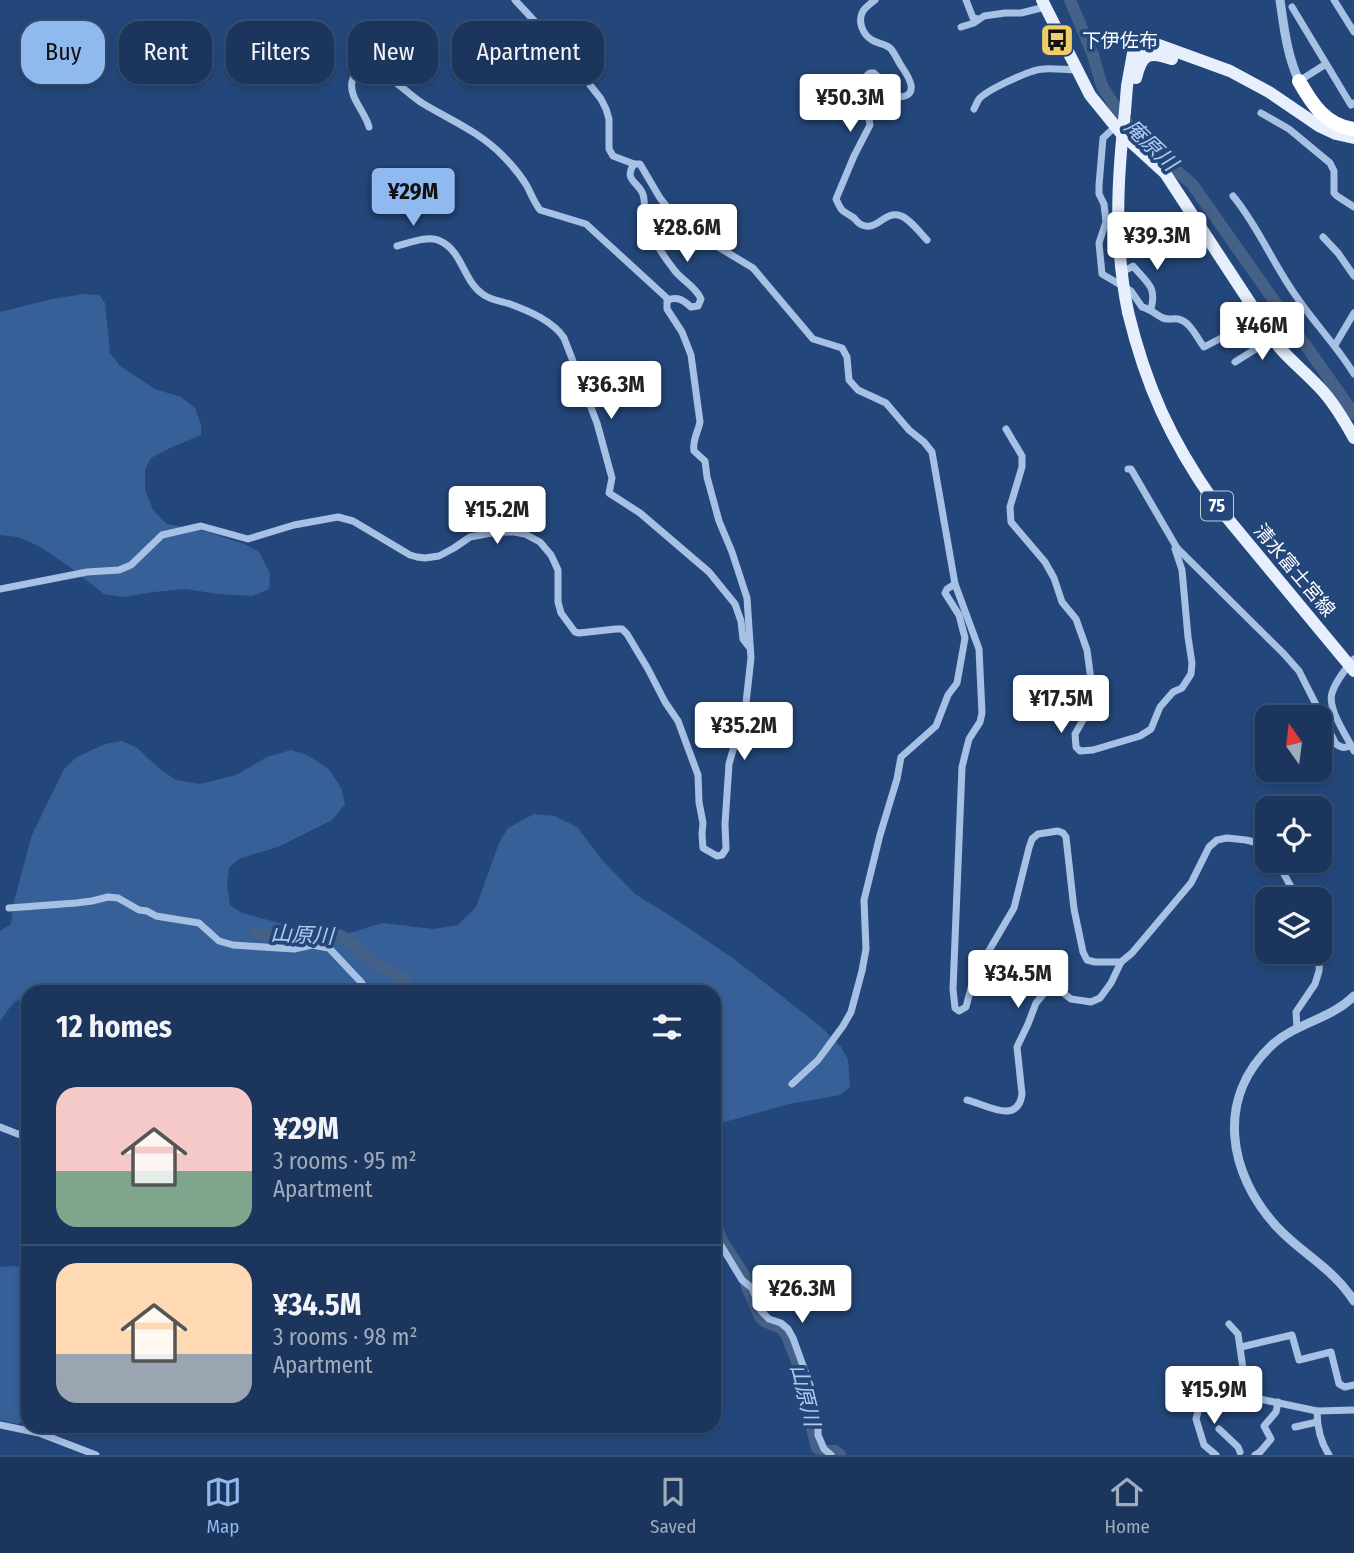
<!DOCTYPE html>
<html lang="en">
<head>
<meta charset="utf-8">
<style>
  body { margin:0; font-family:"Fira Sans Condensed","Noto Sans JP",sans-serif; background:#284065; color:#f1f3f6; height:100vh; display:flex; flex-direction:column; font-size:26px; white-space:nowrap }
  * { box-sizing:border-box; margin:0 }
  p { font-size:23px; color:#a0abbb }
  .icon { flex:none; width:38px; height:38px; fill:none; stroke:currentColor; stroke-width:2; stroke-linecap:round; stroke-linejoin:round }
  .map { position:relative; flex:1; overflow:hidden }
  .details { position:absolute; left:21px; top:985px; width:700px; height:448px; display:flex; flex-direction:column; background:#1b355c; border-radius:21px; box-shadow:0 4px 10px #0003,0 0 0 2px #395072 }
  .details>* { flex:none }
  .banner { position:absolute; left:21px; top:21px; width:700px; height:63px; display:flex; gap:14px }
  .needle { width:46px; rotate:346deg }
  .controls { position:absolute; left:1255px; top:705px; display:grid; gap:14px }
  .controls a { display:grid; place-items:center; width:77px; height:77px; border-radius:14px; background:#1b355c; box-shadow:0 4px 10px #0003,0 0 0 2px #395072; font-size:35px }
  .price { position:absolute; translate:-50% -60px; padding:0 16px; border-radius:7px; background:#fff; color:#222; font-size:23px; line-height:46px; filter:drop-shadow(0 2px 4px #0008) }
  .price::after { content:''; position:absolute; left:50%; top:42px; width:21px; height:16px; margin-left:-10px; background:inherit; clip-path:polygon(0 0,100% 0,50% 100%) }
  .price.selected { background:#90b9f0; color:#111 }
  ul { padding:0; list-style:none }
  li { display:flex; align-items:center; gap:21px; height:175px; padding:0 35px }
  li+li { border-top:2px solid #395072 }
  li span { display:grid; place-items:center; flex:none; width:196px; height:140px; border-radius:21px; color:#555 }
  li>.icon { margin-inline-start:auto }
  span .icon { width:84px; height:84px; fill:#fffc; stroke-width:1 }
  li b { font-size:30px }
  h2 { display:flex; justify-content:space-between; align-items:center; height:84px; padding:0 35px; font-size:30px }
  .chip { padding:0 24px; border-radius:21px; background:#1b355c; box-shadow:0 4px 10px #0003,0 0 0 2px #395072; font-size:24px; line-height:63px }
  .chip.selected { background:#90b9f0; color:#111 }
  .dock { display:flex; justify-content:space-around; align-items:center; height:98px; border-top:2px solid #395072; background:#1b355c; font-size:19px; color:#a0abbb }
  .dock a { display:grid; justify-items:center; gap:4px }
  .dock .selected { color:#90b9f0 }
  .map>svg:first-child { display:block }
  .green { fill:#376099 }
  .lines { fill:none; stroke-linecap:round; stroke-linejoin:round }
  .river { stroke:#466187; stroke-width:12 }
  .minor { stroke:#a7c1e5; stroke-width:7 }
  .tertiary { stroke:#a7c1e5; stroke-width:9 }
  .primary { stroke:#e7effc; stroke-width:12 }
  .motorway { stroke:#fff; stroke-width:14 }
  .primary-bridge { stroke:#e7effc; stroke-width:12 }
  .labels { text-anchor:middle; stroke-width:7; stroke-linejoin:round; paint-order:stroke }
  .shield { fill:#24477b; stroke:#bdc8d7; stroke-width:2 }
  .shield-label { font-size:18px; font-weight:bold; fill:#fff }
  .poi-label { font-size:19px; fill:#fff; stroke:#24477b; text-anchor:start }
  .street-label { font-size:19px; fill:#fff; stroke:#24477b }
  .water-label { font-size:21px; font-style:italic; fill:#b2cbed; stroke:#24477b }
</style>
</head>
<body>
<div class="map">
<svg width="1354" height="1455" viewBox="0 0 1354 1455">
  <rect width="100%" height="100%" fill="#24477b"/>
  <g class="green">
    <polygon points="84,294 99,295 105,303 110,353 120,366 155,389 181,397 195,408 201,424 201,435 170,448 151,458 145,470 145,490 153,510 167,524 208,532 244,544 259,552 270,573 269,589 252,596 218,594 186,589 154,592 124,597 104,594 67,565 39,546 18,537 0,535 0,312 52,299"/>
    <polygon points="122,741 137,748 161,770 176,780 200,784 236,775 267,757 291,750 307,755 329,769 341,788 345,804 332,820 280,846 239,859 229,868 227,885 230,905 242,913 287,925 316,935 337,937 382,923 434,929 458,925 476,907 499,843 508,828 534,814 555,816 577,827 602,860 635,894 675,919 734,959 820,1026 841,1047 848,1060 850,1087 840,1095 789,1104 714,1125 714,992 109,992 94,986 72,986 46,992 28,992 28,997 14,1002 0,1021 0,931 11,924 13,905 32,835 64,769 77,757 105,744"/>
    <polygon points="17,1266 28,1267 28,1420 18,1424 0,1420 0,1267"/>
  </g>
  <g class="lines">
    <g class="river">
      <polyline points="1070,0 1093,55 1102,86 1122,118 1158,155 1192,184 1354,414"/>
      <path d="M256,933c29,10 59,-8 82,2 15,5 23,18 35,27 10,7 25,11 33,20 2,3 3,7 5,10"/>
      <polyline points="714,1219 722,1241 745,1276 747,1287 760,1317 764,1321 781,1328 787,1336 806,1384 812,1408 812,1428 817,1448 823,1451 835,1451 840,1455"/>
    </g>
    <g class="minor">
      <polyline points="515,0 568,57 601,99 606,109 609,119 609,149 613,156 634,164 640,164 660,198 676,218 700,236 753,268 813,339 842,348 847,357 849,380 858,390 886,403 909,430 924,442 932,452 955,584 979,649 982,713 980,722 969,739 962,767 953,989 955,1008 959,1011 966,1007 974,976 1014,908 1029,848 1032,839 1038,834 1058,831 1063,833 1066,837 1074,909 1083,952 1087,960 1095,962 1121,962"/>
      <path d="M875,0c-4,3 -9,7 -12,11 -6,10 0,24 9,29 6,4 15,4 19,9 4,5 6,10 9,15 6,9 22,31 0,33l-26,-24h-4l-6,5 1,17 5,30 -16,31 -18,43c7,15 5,10 18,19 4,4 3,5 8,7 15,6 22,-13 36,-10 11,2 22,18 29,25"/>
      <polyline points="966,0 973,18 978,19"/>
      <polyline points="1334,0 1354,32"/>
      <polyline points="1292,7 1351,105 1354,103"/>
      <polyline points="961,27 974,23 984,16 1005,13 1021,13 1045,7"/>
      <polyline points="1299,81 1326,64"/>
      <path d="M974,109c2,-4 3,-7 5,-10 8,-9 52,-30 65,-30 10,-1 22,1 33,1"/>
      <polyline points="1261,113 1289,129 1330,163 1334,171 1334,193 1337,196 1354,207"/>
      <path d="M369,127c-4,-16 -20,-29 -17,-45 2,-13 15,-14 25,-10 17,6 30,21 45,31 28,17 58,29 81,53 9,9 18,20 24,30 4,8 7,16 13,24l46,14 83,76"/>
      <path d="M1115,127l-12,11 -4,47v9l5,10 2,18 -7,21 3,31 29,17 11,16c8,2 12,6 19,10 6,4 11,1 17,2 12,2 19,19 26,28l56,-29"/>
      <path d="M1233,196c25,30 40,68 63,100 18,27 41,50 58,78"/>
      <polyline points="1323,237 1338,253 1354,276"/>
      <path d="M397,246c12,-3 32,-11 43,-5 23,10 23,41 44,54 7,5 17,6 26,9 19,7 43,17 54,34l33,85 15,55 -3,15 31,20 69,59 26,32 6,17 2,18 7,9"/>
      <path d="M1128,269l5,-3c14,17 24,20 18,43"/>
      <polyline points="1335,345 1354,313"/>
      <polyline points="1235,362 1273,338"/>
      <polyline points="1006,429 1022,456 1022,467 1010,507 1011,522 1045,562 1054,578 1062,602 1076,619 1087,650 1093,695 1091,706 1075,734 1076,747 1080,751 1093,750 1140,736 1151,729 1160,707 1173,692 1182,688 1191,674 1192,663 1188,637 1182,570 1175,549 1177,548"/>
      <path d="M1128,469h3l46,79 107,106 15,17 37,73c6,4 9,5 15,1"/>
      <path d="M0,589l87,-17 32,-2 12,-5 31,-30 39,-9 47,13 46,-14 44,-8 15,4 57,34 7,2 8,1 14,-2 15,-8 16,-11 27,-5h17l11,2 15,8 11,13 7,15v32l3,11 14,19 4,1 37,-4h6l5,5 21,35 17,33 13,19 20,54 1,27 4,21 -1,11 1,14 14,8 5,-1 4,-6 -1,-25 4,-60 4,-14 11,-29 7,-63 -4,-60 -15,-46 -13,-31 -12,-44 -2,-16 -11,-10c-2,-10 4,-19 6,-29l-9,-67 -9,-23 -15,-23v-9c11,-4 16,0 24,7l7,-1 3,-7c-5,-12 -18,-18 -26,-28 -11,-14 -22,-30 -28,-47 -5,-11 0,-22 -5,-32 -6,-11 -18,-13 -8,-28"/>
      <path d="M1354,659c-8,10 -18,21 -22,34 -5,16 15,43 22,58"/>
      <polyline points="1277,861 1298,900"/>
      <polyline points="9,908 76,903 92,901 108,897 118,898 139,910 147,911 156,916 199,923 219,941 233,945 294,949 312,945 329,948 361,982 366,989 372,992"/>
      <polyline points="1297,1028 1296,1012 1315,984 1319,971 1320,950"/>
      <polyline points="792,1084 818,1060 843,1026 851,1012 862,971 866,949 864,900 880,835 897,779 901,757 936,726 948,695 957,683 965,638 959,615 945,593 947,589 955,584"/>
      <path d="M967,1100c18,4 51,26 55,-6l-5,-47 11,-23 8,-21 10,-12 11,-3 14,11 20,3 9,-4 11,-15 10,-21 11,-9 59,-70 18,-36 8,-7 10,-2 19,2 16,4 5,4"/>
      <polyline points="0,1127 28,1138"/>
      <polyline points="714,1237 722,1247 742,1280 752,1288 761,1311 769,1319 781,1323 788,1329 793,1338 815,1399 818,1418 818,1435 824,1449 831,1455"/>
      <polyline points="1229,1324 1238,1334 1246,1389 1250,1397 1317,1411 1354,1410"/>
      <polyline points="1241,1347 1292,1335 1299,1360 1331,1352 1339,1384 1345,1387 1354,1385"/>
      <path d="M1180,1381l14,10 8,13h-2c20,10 21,-2 38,-6 2,-1 10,-1 12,-1"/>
      <polyline points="1200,1404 1196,1419 1204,1445 1216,1455"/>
      <path d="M1317,1411c0,17 3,30 12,44"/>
      <polyline points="0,1425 39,1433 96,1455"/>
      <polyline points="1295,1427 1317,1422"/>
      <polyline points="1219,1429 1238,1447 1240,1452"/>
      <polyline points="1255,1455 1260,1452 1271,1439 1264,1426 1276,1412 1278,1402"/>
    </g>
    <g class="tertiary">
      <path d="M1280,0c4,28 7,55 19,81"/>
      <path d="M1354,996c-23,23 -58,27 -82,49 -57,53 -44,129 5,182 25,27 56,41 77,74"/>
    </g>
    <g class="primary">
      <path d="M1042,0l48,95 30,37 45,41 114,174c12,14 27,26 40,40 14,14 25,33 35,51"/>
      <path d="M1136,78c6,-25 13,-27 36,-19"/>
      <polyline points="1125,111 1127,86 1133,53 1143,46 1153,43 1230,71 1269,92 1319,126 1336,134 1354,138"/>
      <path d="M1128,312c18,74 42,127 86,190l140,169"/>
    </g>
    <path class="motorway" d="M1299,81c13,23 27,45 55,48"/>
    <path class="primary-bridge" d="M1125,111c-8,70 -11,132 3,201"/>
  </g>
  <defs>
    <g id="bus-square" transform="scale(1.75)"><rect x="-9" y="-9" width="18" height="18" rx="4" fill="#efcd6b" stroke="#24477b"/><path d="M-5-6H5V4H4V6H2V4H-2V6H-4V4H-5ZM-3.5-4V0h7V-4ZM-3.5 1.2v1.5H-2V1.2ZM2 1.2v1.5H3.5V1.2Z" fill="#111"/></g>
  </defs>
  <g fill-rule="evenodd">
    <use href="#bus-square" x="1057" y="40"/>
  </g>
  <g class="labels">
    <rect class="shield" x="1201" y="491.5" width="32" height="29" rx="5"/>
    <g class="shield-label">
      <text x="1217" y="512">75</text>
    </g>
    <g class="poi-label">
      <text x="1082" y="47">下伊佐布</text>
    </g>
    <g class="street-label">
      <text transform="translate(1295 570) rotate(50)" y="7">清水富士宮線</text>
    </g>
    <g class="water-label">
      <text transform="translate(1151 145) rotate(44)" y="7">庵原川</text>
      <text transform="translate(302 935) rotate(3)" y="7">山原川</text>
      <text transform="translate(805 1395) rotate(76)" y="7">山原川</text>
    </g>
  </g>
</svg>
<div class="controls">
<a><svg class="needle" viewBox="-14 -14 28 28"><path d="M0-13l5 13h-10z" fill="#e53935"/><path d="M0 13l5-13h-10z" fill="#a0abbb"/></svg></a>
<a><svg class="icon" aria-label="locate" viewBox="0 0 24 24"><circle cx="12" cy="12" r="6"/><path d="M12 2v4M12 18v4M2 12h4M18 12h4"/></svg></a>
<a><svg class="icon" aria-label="layers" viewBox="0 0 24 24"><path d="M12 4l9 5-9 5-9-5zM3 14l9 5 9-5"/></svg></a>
</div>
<b class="price" style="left:850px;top:134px">¥50.3M</b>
<b class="price selected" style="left:413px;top:228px">¥29M</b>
<b class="price" style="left:687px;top:264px">¥28.6M</b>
<b class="price" style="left:1157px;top:272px">¥39.3M</b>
<b class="price" style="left:1262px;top:362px">¥46M</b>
<b class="price" style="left:611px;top:421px">¥36.3M</b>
<b class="price" style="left:497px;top:546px">¥15.2M</b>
<b class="price" style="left:1061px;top:735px">¥17.5M</b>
<b class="price" style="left:744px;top:762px">¥35.2M</b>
<b class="price" style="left:1018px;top:1010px">¥34.5M</b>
<b class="price" style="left:802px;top:1325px">¥26.3M</b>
<b class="price" style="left:1214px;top:1426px">¥15.9M</b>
<div class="banner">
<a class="chip selected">Buy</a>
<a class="chip">Rent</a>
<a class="chip">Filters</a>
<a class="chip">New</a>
<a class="chip">Apartment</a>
</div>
<section class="details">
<h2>12 homes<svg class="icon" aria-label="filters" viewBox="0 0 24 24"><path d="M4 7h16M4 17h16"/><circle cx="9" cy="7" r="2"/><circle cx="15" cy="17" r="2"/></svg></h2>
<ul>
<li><span style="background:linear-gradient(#f6c9c9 60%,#7fa58c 0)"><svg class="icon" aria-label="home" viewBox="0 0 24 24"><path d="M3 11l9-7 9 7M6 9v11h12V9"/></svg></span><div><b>¥29M</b><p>3 rooms · 95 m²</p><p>Apartment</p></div></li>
<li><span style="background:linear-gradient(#ffd9b3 65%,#9aa5b1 0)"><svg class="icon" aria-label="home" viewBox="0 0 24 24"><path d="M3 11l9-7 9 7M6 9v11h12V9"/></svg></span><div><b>¥34.5M</b><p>3 rooms · 98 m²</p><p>Apartment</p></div></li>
</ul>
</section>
</div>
<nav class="dock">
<a class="selected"><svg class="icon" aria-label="map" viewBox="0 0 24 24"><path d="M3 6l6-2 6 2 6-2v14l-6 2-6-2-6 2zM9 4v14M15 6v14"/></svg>Map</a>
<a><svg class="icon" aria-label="saved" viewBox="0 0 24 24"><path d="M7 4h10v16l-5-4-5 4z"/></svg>Saved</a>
<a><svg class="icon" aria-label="home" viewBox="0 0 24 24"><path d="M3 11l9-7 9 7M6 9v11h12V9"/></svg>Home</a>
</nav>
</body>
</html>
